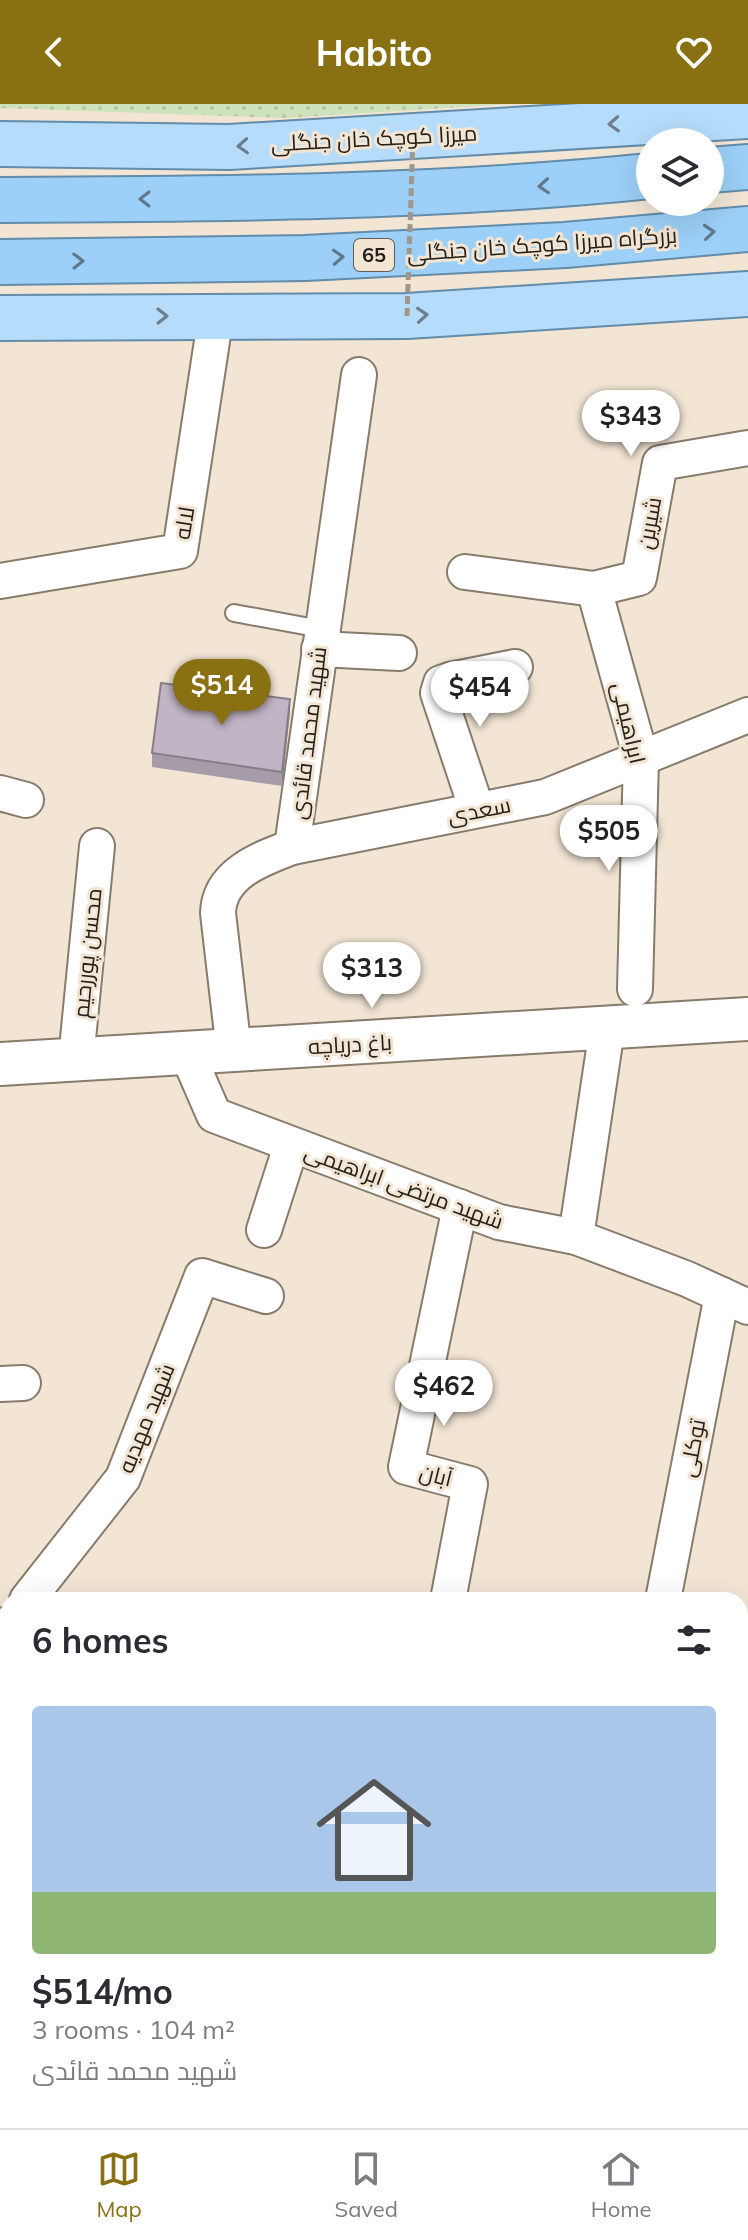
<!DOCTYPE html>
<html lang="en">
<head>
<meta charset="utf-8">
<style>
  body { margin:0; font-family:Mulish,Cairo,sans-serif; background:#f7f7f7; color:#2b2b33; height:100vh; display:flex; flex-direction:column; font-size:30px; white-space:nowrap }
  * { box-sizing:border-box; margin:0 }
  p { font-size:26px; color:#7c7c81 }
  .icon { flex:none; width:44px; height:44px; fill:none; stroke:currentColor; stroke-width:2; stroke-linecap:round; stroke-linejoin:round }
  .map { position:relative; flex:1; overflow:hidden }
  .side { position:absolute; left:0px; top:1488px; width:748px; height:536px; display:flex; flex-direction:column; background:#fff; border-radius:24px 24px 0 0; box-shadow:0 8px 32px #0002 }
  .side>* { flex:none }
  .buttons { position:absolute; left:636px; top:24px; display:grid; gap:16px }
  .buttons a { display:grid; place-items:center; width:88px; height:88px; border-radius:50%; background:#fff; box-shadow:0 8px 32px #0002; font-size:40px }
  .price { position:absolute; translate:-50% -68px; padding:0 18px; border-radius:28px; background:#fff; color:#222; font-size:26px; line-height:52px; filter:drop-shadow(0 2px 4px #0008) }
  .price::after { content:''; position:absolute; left:50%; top:48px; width:24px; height:18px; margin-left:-12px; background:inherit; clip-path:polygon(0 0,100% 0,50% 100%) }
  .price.selected { background:#897012; color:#fff }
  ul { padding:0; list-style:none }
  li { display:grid; align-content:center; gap:16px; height:424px; padding:0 32px }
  li span { display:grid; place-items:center; height:248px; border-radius:8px; color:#555 }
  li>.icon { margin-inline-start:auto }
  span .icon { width:144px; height:144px; fill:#fffc; stroke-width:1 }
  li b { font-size:34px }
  h2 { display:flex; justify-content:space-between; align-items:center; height:96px; padding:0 32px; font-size:34px }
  header { display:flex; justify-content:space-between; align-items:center; height:104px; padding:0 32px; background:#897012; color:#fff; font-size:36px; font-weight:700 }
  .tab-bar { display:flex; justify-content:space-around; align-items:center; height:112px; border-top:2px solid #e1e1e2; background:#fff; font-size:22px; color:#7c7c81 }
  .tab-bar a { display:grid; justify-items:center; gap:4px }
  .tab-bar .selected { color:#897012 }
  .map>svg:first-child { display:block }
  .park { fill:url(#park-dots) }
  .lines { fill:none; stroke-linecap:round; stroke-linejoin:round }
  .service-casing { stroke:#877b6c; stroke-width:20 }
  .minor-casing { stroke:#877b6c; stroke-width:38 }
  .tertiary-casing { stroke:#877b6c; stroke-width:46 }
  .primary-casing { stroke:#628ca9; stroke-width:48 }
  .trunk-casing { stroke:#628ca9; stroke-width:48 }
  .service { stroke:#fff; stroke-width:16 }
  .minor { stroke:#fff; stroke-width:34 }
  .tertiary { stroke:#fff; stroke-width:42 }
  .primary { stroke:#b5dcfa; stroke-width:44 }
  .trunk { stroke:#9cd0f8; stroke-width:44 }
  .path-bridge { stroke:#a0978a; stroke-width:5; stroke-dasharray:8 4; stroke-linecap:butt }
  .wall { fill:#a59ba9 }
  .shaded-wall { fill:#867e8a }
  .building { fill:#c0b4c5; stroke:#867e8a; stroke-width:2 }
  .oneway { stroke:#6d7e8a }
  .oneway2 { stroke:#607889 }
  .labels { text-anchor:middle; stroke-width:6; stroke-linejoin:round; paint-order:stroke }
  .shield { fill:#f2e5d4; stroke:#625c52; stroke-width:2 }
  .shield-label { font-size:20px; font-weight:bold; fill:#25211a }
  .street-label { font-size:22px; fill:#25211a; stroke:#f2e5d4 }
</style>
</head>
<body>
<header><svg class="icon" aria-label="back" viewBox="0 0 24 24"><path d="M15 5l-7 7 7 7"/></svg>Habito<svg class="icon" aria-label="heart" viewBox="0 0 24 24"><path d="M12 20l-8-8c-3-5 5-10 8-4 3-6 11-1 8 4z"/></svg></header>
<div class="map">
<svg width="748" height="2024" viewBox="0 0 748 2024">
  <defs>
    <pattern id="park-dots" width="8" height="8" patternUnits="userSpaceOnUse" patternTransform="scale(2)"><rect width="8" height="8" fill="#cee2bb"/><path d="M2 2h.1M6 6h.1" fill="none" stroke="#b1c2a0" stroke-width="1.8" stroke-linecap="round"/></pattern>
  </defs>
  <rect width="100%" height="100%" fill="#f2e5d4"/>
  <polygon class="park" points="0,0 512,0 286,14 0,4"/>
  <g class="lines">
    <g class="service-casing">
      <polyline id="service" points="234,509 321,525"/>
    </g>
    <g class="minor-casing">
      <g id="minor">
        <polyline points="465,468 594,485 641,654 635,885"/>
        <polyline points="0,477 180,447 216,211"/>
        <polyline points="594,485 639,474 660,359 748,344"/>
        <polyline points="319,545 399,549"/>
        <polyline points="0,689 26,696"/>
        <polyline points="477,706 438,589 441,579 450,576 515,563"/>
        <polyline points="292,743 545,693 748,611"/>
        <path d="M234,947l-16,-138c1,-39 42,-54 74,-66l67,-472"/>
        <polyline points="187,949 214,1011 499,1118 576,1133 687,1175 748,1203"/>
        <polyline points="76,955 97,742"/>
        <polyline points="264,1126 291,1042"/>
        <polyline points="576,1133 607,925"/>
        <polyline points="0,1280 23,1279"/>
        <polyline points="27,1496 123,1374 202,1172 266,1192"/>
        <polyline points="448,1496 470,1380 406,1363 460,1103"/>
        <polyline points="663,1496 722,1191"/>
        <polyline points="0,1530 8,1520"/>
        <polyline points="0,1697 8,1701"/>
        <polyline points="740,1880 748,1883"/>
        <polyline points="661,2016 680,2024"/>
        <polyline points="334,2024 337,2016"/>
      </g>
    </g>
    <g class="tertiary-casing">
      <polyline id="tertiary" points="0,960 748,915"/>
    </g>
    <g class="primary-casing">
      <g id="primary">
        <polyline points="0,40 229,43 748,12"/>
        <polyline points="0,214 407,212 748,190"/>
      </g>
    </g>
    <g class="trunk-casing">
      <g id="trunk">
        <polyline points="710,66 748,63"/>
        <path d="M0,96c217,-1 434,-2 650,-24"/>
        <polyline points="0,158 305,154 565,141 748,125"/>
      </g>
    </g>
    <use href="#service" class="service"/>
    <use href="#minor" class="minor"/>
    <use href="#tertiary" class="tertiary"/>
    <use href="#primary" class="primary"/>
    <use href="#trunk" class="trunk"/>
    <polyline class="path-bridge" points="407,212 413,32"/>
  </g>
  <polygon class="wall" points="290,608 282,682 152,663 152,649"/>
  <polygon class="shaded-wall" points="290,595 290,608 282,682 282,668"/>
  <polygon class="building" points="161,579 290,595 282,668 152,649"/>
  <defs><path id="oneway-chevron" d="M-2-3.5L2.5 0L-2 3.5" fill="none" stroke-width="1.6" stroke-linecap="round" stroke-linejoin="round" transform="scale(2)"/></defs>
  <g class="oneway">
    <use href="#oneway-chevron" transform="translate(614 20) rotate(177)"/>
    <use href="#oneway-chevron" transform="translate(243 42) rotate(177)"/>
    <use href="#oneway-chevron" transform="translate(422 211) rotate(-4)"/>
    <use href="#oneway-chevron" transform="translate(162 212) rotate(-1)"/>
  </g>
  <g class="oneway2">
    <use href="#oneway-chevron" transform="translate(544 82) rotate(176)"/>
    <use href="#oneway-chevron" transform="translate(145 95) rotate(180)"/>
    <use href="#oneway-chevron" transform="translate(709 128) rotate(-5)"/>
    <use href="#oneway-chevron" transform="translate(338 153) rotate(-3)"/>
    <use href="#oneway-chevron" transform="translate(78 157) rotate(-1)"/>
  </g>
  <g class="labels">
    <rect class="shield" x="354" y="135" width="40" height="32" rx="6"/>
    <g class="shield-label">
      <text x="374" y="158">65</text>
    </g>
    <g class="street-label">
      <text transform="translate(374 34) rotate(-3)" y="8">میرزا کوچک خان جنگلی</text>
      <text transform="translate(542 140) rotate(-4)" y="8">بزرگراه میرزا کوچک خان جنگلی</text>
      <text transform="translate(184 419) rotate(-81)" y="8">لاله</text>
      <text transform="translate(649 419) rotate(-80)" y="8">شیرین</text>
      <text transform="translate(629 619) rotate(77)" y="8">ابراهیمی</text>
      <text transform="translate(308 629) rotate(-83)" y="8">شهید محمد قائدی</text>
      <text transform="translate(479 706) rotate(-11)" y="8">سعدی</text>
      <text transform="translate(87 849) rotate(-84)" y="8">محسن پوررحیم</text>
      <text transform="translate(350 940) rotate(-3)" y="8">باغ دریاچه</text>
      <text transform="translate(404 1082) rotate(20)" y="8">شهید مرتضی ابراهیمی</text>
      <text transform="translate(146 1314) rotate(-68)" y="8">شهید مهدیه</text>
      <text transform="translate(692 1344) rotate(-79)" y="8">توکلی</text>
      <text transform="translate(436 1371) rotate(14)" y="8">آبان</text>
    </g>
  </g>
</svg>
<div class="buttons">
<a><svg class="icon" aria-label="layers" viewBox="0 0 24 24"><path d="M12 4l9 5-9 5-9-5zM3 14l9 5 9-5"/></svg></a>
</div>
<b class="price" style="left:631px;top:354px">$343</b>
<b class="price selected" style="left:222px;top:623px">$514</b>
<b class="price" style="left:480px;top:625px">$454</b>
<b class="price" style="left:609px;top:769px">$505</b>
<b class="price" style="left:372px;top:906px">$313</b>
<b class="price" style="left:444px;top:1324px">$462</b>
<section class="side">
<h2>6 homes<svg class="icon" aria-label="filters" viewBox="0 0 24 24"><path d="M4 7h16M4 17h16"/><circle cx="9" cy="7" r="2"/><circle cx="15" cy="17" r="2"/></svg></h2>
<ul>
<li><span style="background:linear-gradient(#a9c7e8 75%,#8fb573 0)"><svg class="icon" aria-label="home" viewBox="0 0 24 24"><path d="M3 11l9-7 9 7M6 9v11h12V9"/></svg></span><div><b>$514/mo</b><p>3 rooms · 104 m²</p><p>شهید محمد قائدی</p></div></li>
</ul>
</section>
</div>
<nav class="tab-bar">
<a class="selected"><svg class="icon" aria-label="map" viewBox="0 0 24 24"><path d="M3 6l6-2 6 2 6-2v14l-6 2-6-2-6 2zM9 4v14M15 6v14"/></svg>Map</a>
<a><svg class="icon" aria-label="saved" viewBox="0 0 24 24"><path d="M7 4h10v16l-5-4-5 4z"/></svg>Saved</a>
<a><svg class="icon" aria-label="home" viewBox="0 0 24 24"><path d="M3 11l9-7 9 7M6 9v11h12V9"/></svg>Home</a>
</nav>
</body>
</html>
